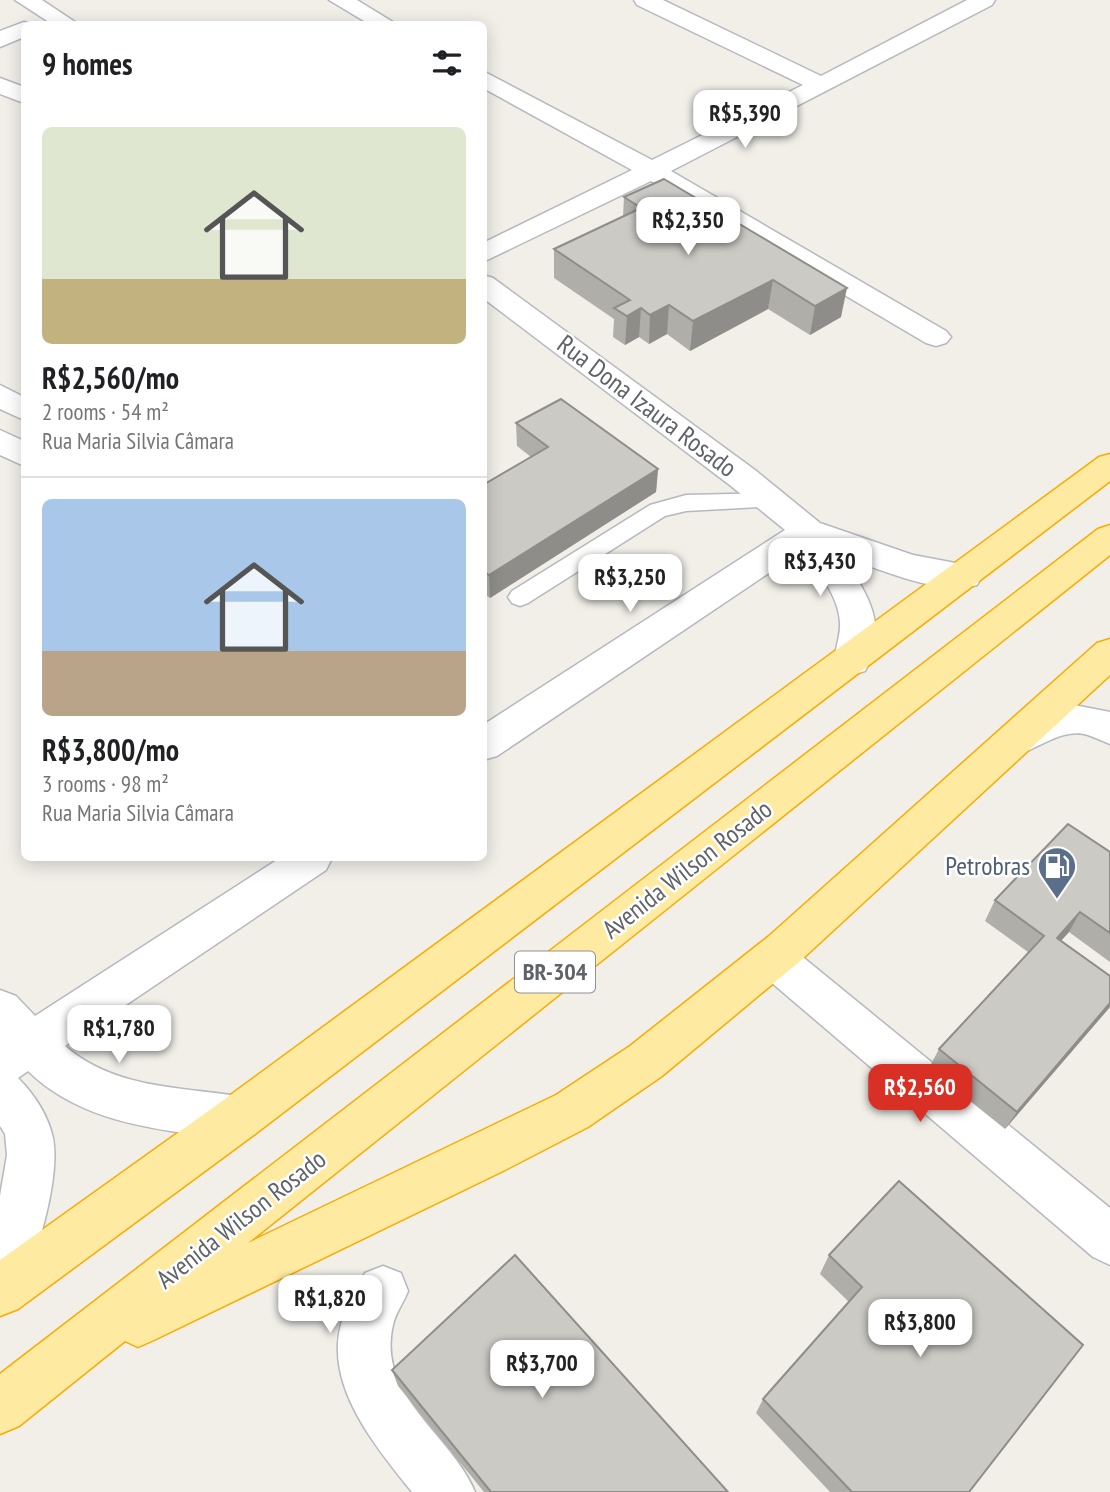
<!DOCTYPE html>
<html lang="en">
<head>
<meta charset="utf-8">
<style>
  body { margin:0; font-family:"PT Sans Narrow",sans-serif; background:#f6f6f6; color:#202124; height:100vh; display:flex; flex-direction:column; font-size:26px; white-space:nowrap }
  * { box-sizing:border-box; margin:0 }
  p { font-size:23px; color:#757577 }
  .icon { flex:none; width:38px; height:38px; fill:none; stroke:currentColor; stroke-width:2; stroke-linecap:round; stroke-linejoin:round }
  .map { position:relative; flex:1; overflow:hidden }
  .sheet { position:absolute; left:21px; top:21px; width:466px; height:840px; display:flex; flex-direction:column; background:#fff; border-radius:10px; box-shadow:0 4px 18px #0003 }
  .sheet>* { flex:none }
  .price { position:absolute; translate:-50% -60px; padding:0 16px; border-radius:14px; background:#fff; color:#222; font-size:23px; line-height:46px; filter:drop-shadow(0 2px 4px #0008) }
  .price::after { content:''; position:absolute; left:50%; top:42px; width:21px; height:16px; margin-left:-10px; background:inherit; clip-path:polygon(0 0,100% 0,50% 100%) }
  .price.selected { background:#d93025; color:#fff }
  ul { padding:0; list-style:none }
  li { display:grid; align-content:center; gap:14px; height:371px; padding:0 21px }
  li+li { border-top:2px solid #e0e0e0 }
  li span { display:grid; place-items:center; height:217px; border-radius:10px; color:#555 }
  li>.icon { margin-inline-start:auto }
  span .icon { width:126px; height:126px; fill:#fffc; stroke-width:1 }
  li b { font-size:30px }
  h2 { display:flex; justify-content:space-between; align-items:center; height:84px; padding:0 21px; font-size:30px }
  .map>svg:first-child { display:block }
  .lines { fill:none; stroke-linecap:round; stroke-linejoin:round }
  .service-casing { stroke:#b5b8bc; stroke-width:3 }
  .minor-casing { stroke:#b5b8bc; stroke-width:3 }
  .tertiary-casing { stroke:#b5b8bc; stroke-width:3 }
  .trunk-casing { stroke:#f9ab00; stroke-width:3 }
  .service { fill:#fff; fill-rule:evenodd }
  .minor { fill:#fff; fill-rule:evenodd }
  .tertiary { fill:#fff; fill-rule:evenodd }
  .trunk { fill:#feeaa1; fill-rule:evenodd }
  .wall { fill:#afaea9 }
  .shaded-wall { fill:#8f8d8a }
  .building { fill:#cccac5; stroke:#8f8d8a; stroke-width:2 }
  .labels { text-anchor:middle; stroke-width:5; stroke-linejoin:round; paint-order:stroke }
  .shield { fill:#fff; stroke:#8f9295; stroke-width:2 }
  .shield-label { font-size:24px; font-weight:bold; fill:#5f6368 }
  .street-label { font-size:26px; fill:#5f6368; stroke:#fff }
  .service-label { font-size:26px; fill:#4e5e75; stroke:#fff; text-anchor:end }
</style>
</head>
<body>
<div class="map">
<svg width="1110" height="1492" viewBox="0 0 1110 1492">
  <rect width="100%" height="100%" fill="#f1efe8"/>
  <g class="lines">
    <g class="service-casing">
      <polygon id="service" points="771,493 779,496 782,501 779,506 686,511 665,516 528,603 520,606 512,603 508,597 512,591 650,505 686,495"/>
    </g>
    <g class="minor-casing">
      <g id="minor">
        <polygon points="15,0 42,0 78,24 52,24"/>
        <polygon points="329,0 357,0 396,24 369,24"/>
        <polygon points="634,0 663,0 821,76 967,0 995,0 992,5 671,171 946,331 951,337 946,343 936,346 926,343 651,181 483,262 483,243 632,170 483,88 483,71 652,160 803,85 637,5"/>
        <polygon points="24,22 32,24 24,24 24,37 0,47 0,31"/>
        <polygon points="0,78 24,87 24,103 0,94"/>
        <path d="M483,275l10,3 262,192 65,53 93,32 64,12 5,9 -5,9c-38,11 -98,-16 -135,-29 25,37 48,70 23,115l-13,4 -13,-4c-9,-17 2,-30 1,-48 -1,-27 -22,-51 -37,-73l-306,206 -14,4v-35l302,-195 -54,-44 -248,-188z"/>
        <polygon points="0,385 24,397 24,420 0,409"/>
        <polygon points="0,430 24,441 24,466 0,455"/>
        <path d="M280,858h52l-6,12 -261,176c48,42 113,41 173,50l17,6 6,16 -6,16c-22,8 -41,3 -64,0 -59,-8 -119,-20 -163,-63l-10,7c16,16 30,37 35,60 8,43 -19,124 -35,164l-18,7v-113l7,-41 -2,-21 -5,-8v-136l16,6 19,20z"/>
        <polygon points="773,939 788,945 1110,1208 1110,1265 1093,1257 758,971 751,958 758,945"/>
        <path d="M383,1266l18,7 7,18c-4,11 -13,23 -15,34 -17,71 59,110 82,167h-63c-32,-40 -77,-93 -74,-148 1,-26 14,-49 27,-71z"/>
      </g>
    </g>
    <g class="tertiary-casing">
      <path id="tertiary" d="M1074,705l36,7v32c-7,-3 -14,-6 -22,-9 -24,-8 -49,13 -71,20l-14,-4 -5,-11c12,-23 51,-32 76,-35z"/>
    </g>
    <g class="trunk-casing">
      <g id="trunk">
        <polygon points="1110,454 1110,481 255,1134 18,1309 0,1316 0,1260 221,1102 1099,457"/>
        <polygon points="1110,525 1110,555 248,1243 556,1095 630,1046 769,936 1097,643 1110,639 1110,675 799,962 662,1076 588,1127 503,1171 156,1339 138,1347 125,1341 19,1426 0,1434 0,1374 1098,529"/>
      </g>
    </g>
    <use href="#service" class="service"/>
    <use href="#minor" class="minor"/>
    <use href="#tertiary" class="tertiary"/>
    <use href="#trunk" class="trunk"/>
  </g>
  <g class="wall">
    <polygon points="624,197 841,317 810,335 768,309 690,351 667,334 649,344 639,337 625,345 613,337 614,319 554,278 554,249 623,217"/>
    <polygon points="516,423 658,469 656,492 490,598 483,593 483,485 531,457 517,446"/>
    <polygon points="1110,852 1110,962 1069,932 1061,941 1110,976 1110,1007 1005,1129 929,1068 939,1049 1028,952 985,921 995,900"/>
    <polygon points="899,1181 969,1492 830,1492 756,1413 763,1399 849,1302 820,1274 829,1255"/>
    <polygon points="392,1370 728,1492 484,1492 398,1386"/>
  </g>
  <g class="shaded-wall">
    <polygon points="773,280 768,309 690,351 693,321"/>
    <polygon points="847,288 841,317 810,335 815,306"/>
    <polygon points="669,305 667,334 649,344 650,315"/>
    <polygon points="641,308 639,337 625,345 627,316"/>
    <polygon points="658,469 656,492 490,598 489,575"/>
    <polygon points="1080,912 1069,932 1045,958 1057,938"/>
    <polygon points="1110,1003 1110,1007 1005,1129 1017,1112"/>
  </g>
  <g class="building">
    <polygon points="664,179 847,288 815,306 773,280 693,321 669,305 650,315 641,308 627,316 614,308 630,300 554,249 641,208 624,197"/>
    <polygon points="561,399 658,469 489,575 483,571 483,485 548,447 516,423"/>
    <polygon points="1068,824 1110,852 1110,933 1080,912 1057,938 1110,976 1110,1003 1017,1112 939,1049 1044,936 995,900"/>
    <polygon points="899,1181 1083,1345 969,1492 852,1492 763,1399 862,1287 829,1255"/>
    <polygon points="515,1255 728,1492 491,1492 392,1370"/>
  </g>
  <defs>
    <g id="fuel-pin" transform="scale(2.0125)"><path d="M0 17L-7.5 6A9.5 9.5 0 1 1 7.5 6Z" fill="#5c6f8a" stroke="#fff"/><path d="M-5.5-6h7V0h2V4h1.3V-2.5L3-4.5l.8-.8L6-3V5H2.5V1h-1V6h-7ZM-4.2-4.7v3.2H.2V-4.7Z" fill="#fff"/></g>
  </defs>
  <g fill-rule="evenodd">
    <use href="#fuel-pin" x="1057" y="866"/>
  </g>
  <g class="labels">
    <rect class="shield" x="515" y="951.5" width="80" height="41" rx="5"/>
    <g class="shield-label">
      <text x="555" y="980">BR-304</text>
    </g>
    <g class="street-label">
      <text transform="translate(647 406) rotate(37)" y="9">Rua Dona Izaura Rosado</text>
      <text transform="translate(687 869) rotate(-38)" y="9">Avenida Wilson Rosado</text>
      <text transform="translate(241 1219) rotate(-38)" y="9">Avenida Wilson Rosado</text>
    </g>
    <g class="service-label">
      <text x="1030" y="875">Petrobras</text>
    </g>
  </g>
</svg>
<b class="price" style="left:745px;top:150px">R$5,390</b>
<b class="price" style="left:688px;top:257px">R$2,350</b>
<b class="price" style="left:820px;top:598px">R$3,430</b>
<b class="price" style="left:630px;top:614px">R$3,250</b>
<b class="price" style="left:119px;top:1065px">R$1,780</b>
<b class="price selected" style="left:920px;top:1124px">R$2,560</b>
<b class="price" style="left:330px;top:1335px">R$1,820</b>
<b class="price" style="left:920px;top:1359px">R$3,800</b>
<b class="price" style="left:542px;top:1400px">R$3,700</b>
<section class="sheet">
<h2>9 homes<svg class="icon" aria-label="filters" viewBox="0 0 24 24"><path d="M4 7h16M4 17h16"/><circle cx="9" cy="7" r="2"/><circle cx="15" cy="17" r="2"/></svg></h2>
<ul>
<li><span style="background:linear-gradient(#dfe7d0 70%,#c2b280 0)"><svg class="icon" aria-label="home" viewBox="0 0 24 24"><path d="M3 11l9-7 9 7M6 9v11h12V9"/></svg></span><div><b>R$2,560/mo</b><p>2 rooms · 54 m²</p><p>Rua Maria Silvia Câmara</p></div></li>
<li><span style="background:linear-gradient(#a9c7e8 70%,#b9a48a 0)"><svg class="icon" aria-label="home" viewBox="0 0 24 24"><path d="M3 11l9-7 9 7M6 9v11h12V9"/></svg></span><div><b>R$3,800/mo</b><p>3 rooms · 98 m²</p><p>Rua Maria Silvia Câmara</p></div></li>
</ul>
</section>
</div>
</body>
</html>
